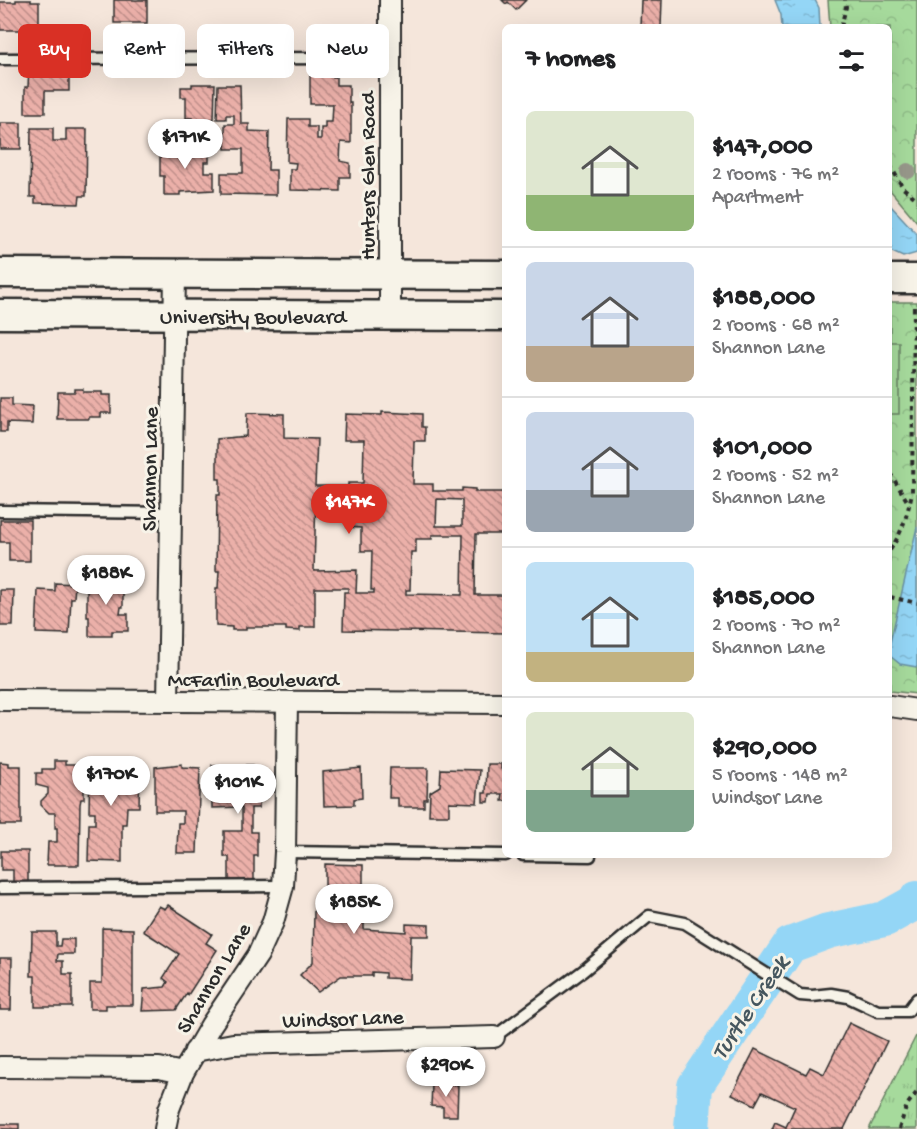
<!DOCTYPE html>
<html lang="en">
<head>
<meta charset="utf-8">
<style>
  body { margin:0; font-family:"Gochi Hand",sans-serif; background:#f2f2f2; color:#202124; height:100vh; display:flex; flex-direction:column; font-size:22px; white-space:nowrap }
  * { box-sizing:border-box; margin:0 }
  p { font-size:20px; color:#757577 }
  .icon { flex:none; width:33px; height:33px; fill:none; stroke:currentColor; stroke-width:2; stroke-linecap:round; stroke-linejoin:round }
  .map { position:relative; flex:1; overflow:hidden }
  .sheet { position:absolute; left:502px; top:24px; width:390px; height:834px; display:flex; flex-direction:column; background:#fff; border-radius:9px; box-shadow:0 6px 24px #0002 }
  .sheet>* { flex:none }
  .banner { position:absolute; left:18px; top:24px; width:394px; height:54px; display:flex; gap:12px }
  .price { position:absolute; translate:-50% -51px; padding:0 14px; border-radius:21px; background:#fff; color:#222; font-size:20px; line-height:39px; filter:drop-shadow(0 2px 3px #0008) }
  .price::after { content:''; position:absolute; left:50%; top:36px; width:18px; height:14px; margin-left:-9px; background:inherit; clip-path:polygon(0 0,100% 0,50% 100%) }
  .price.active { background:#d93025; color:#fff }
  ul { padding:0; list-style:none }
  li { display:flex; align-items:center; gap:18px; height:150px; padding:0 24px }
  li+li { border-top:2px solid #e0e0e0 }
  li span { display:grid; place-items:center; flex:none; width:168px; height:120px; border-radius:9px; color:#555 }
  li>.icon { margin-inline-start:auto }
  span .icon { width:72px; height:72px; fill:#fffc; stroke-width:1 }
  li b { font-size:26px }
  h2 { display:flex; justify-content:space-between; align-items:center; height:72px; padding:0 24px; font-size:26px }
  .chip { padding:0 21px; border-radius:9px; background:#fff; box-shadow:0 6px 24px #0002; font-size:21px; line-height:54px }
  .chip.active { background:#d93025; color:#fff }
  .map>svg:first-child { display:block }
  .grass { fill:url(#grass-tufts); stroke:#688264; stroke-width:1.5 }
  .forest { fill:url(#forest-crowns); stroke:#688264; stroke-width:1.5 }
  .pitch { fill:#a6da9c; stroke:#688264; stroke-width:1.5 }
  .water { fill:url(#water-ripples); stroke:#6a92a5; stroke-width:1.5 }
  .lines { fill:none; stroke-linecap:round; stroke-linejoin:round }
  .river { stroke:#94d6f6; stroke-width:36 }
  .building { fill:url(#building-back-hatch); stroke:#2b2b2b; stroke-width:1.5; fill-rule:evenodd }
  .lane-casing { stroke:#2b2b2b; stroke-width:15 }
  .street-casing { stroke:#2b2b2b; stroke-width:24 }
  .secondary-casing { stroke:#2b2b2b; stroke-width:33 }
  .path { stroke:#2b2b2b; stroke-width:4; stroke-dasharray:4.5 4.5; stroke-linecap:butt }
  .lane { stroke:#f7f3e8; stroke-width:10 }
  .street { stroke:#f7f3e8; stroke-width:20 }
  .secondary { stroke:#f7f3e8; stroke-width:28 }
  .tree { fill:#97978a }
  .labels { text-anchor:middle; stroke-width:6; stroke-linejoin:round; paint-order:stroke }
  .street-label { font-size:22px; fill:#2b2b2b; stroke:#f7f3e8 }
  .water-label { font-size:24px; font-style:italic; fill:#45565e; stroke:#f7f3e8 }
</style>
</head>
<body>
<div class="map">
<svg width="917" height="1129" viewBox="0 0 917 1129">
  <defs>
    <pattern id="grass-tufts" width="24" height="20" patternUnits="userSpaceOnUse" patternTransform="scale(1.5)"><rect width="24" height="20" fill="#a6da9c"/><path d="M3 7l-1-3M5 7V3M7 7l1-3M15 17l-1-3M17 17v-4M19 17l1-3" fill="none" stroke="#8fbb87"/></pattern>
    <pattern id="forest-crowns" width="20" height="18" patternUnits="userSpaceOnUse" patternTransform="scale(1.5)"><rect width="20" height="18" fill="#a6da9c"/><path d="M2 6a3 3 0 1 1 6 0M12 15a3 3 0 1 1 6 0" fill="none" stroke="#8fbb87"/></pattern>
    <pattern id="water-ripples" width="26" height="14" patternUnits="userSpaceOnUse" patternTransform="scale(1.5)"><rect width="26" height="14" fill="#94d6f6"/><path d="M2 4q2-2 4 0t4 0M15 11q2-2 4 0t4 0" fill="none" stroke="#80b8d3"/></pattern>
    <pattern id="building-back-hatch" width="6" height="6" patternUnits="userSpaceOnUse" patternTransform="scale(1.5)"><rect width="6" height="6" fill="#ebb0a9"/><path d="M-1 5l2 2M0 0l6 6M5-1l2 2" fill="none" stroke="#bf8f8a"/></pattern>
  </defs>
  <rect width="100%" height="100%" fill="#f5e6db"/>
  <filter id="ink" filterUnits="userSpaceOnUse"><feTurbulence type="fractalNoise" baseFrequency=".0167" numOctaves="2"/><feDisplacementMap in="SourceGraphic" scale="12" xChannelSelector="R" yChannelSelector="G"/><feConvolveMatrix kernelMatrix="1 2 1 2 8 2 1 2 1" color-interpolation-filters="sRGB"/></filter>
  <g filter="url(#ink)">
    <polygon class="grass" points="917,1034 917,1129 869,1129"/>
    <g class="forest">
      <polygon points="828,0 917,0 917,222 890,190 890,27 830,27"/>
      <polygon points="890,302 917,302 917,694 890,691"/>
    </g>
    <rect class="pitch" x="890" y="342" width="9" height="72"/>
    <g class="water">
      <polygon points="775,0 815,0 819,8 820,27 782,27 781,15"/>
      <polygon points="890,205 917,234 917,253 903,257 890,251"/>
      <polygon points="917,527 917,667 900,664 890,656 890,643"/>
    </g>
    <g class="lines">
      <polyline class="river" points="692,1129 695,1086 790,945 828,931 885,919 914,903 917,899"/>
    </g>
    <g class="building">
      <polygon points="16,0 31,0 31,2 39,2 39,30 0,30 0,2 16,2"/>
      <rect x="114" y="0" width="33" height="23"/>
      <polygon points="502,0 526,0 516,10 508,2 506,4"/>
      <polygon points="641,0 662,0 661,27 640,27"/>
      <polygon points="29,67 69,68 69,91 45,91 45,113 25,113 25,87 28,87"/>
      <polygon points="310,68 327,69 327,71 333,72 333,77 336,77 336,85 349,85 349,103 351,103 351,143 341,142 340,161 350,163 350,177 340,177 340,191 290,190 290,169 295,169 296,163 287,162 288,119 308,119 308,127 317,127 317,139 321,139 321,128 325,128 325,122 332,122 333,104 310,104"/>
      <polygon points="192,84 215,84 214,119 209,119 209,124 192,124 192,118 186,118 186,97 181,97 181,87 192,87"/>
      <polygon points="218,85 240,85 241,124 249,124 249,131 269,132 268,170 276,170 276,195 221,194 221,173 243,173 243,149 225,149 225,124 234,124 234,115 226,115 226,119 217,119"/>
      <rect x="0" y="123" width="21" height="26"/>
      <polygon points="31,128 53,128 53,141 66,141 66,129 87,129 86,196 80,196 79,204 35,203 35,197 30,197"/>
      <polygon points="168,145 190,145 190,149 209,149 209,162 204,162 204,172 214,172 214,190 180,192 180,195 164,195 164,176 160,176 160,152"/>
      <polygon points="75,389 83,389 83,392 102,392 102,395 111,395 111,413 101,413 101,417 89,417 89,419 57,419 58,392 75,392"/>
      <polygon points="0,398 12,398 12,405 33,406 32,424 7,423 7,432 0,432"/>
      <path d="M382,412l40,2v13h3v14h-11l-1,43h20v7h29v-3l13,1v3h31v42h-30l-1,61h31v38l-163,-3 1,-38h4v-4h-33v39h-15v4l-14,-1v-3h-40v3h-14v-3l-16,-1v-38h2l1,-17h-3l1,-76h3v-16h-3v-40l29,-3 1,-23 37,1v24l33,1 -2,47h33v-3h15l1,-43h-20l1,-26 37,1zM316,495l32,1 -1,31 14,1v23h11l-1,39h3v3h-18l1,-23 -43,1zM437,499l25,1v26h-26zM432,535h31l-1,60 -56,-1v-4h4l1,-38h5v-13h16z"/>
      <polygon points="0,520 30,520 30,561 9,561 9,542 0,542"/>
      <polygon points="90,574 95,574 95,577 123,577 123,607 121,607 120,614 128,614 128,631 112,631 112,636 89,636 89,617 87,617 87,577 90,577"/>
      <polygon points="55,583 75,584 74,598 71,598 69,634 36,633 38,590 55,591"/>
      <polygon points="0,590 14,590 13,626 0,626"/>
      <polygon points="54,761 65,761 65,765 82,765 82,767 84,767 84,799 81,799 80,804 79,865 47,865 48,842 57,842 57,828 55,828 55,813 49,813 41,805 41,801 48,794 48,788 36,785 36,773 42,773 42,769 54,769"/>
      <polygon points="90,761 100,762 100,765 123,765 123,762 140,762 139,807 127,807 126,824 122,824 122,862 88,861 89,824 95,824 95,812 89,812"/>
      <polygon points="0,762 9,763 9,766 21,766 21,825 0,825"/>
      <polygon points="182,764 182,767 200,768 197,853 177,853 178,823 183,823 183,811 155,811 155,767"/>
      <polygon points="487,764 501,764 501,769 506,770 506,801 502,801 503,794 490,794 489,802 483,802 483,793 486,793"/>
      <polygon points="212,765 253,765 253,775 259,775 259,808 251,808 251,832 257,832 257,856 254,856 254,880 229,880 229,857 224,857 224,831 242,831 242,807 212,808"/>
      <polygon points="361,768 362,798 354,799 354,805 324,806 323,772"/>
      <polygon points="390,768 428,768 427,799 424,799 424,807 398,807 398,798 389,798"/>
      <polygon points="441,769 480,770 477,803 449,802 449,815 429,815 430,792 440,786"/>
      <polygon points="1,851 28,851 28,882 13,882 13,870 1,870"/>
      <polygon points="325,864 363,865 363,888 357,888 357,895 364,895 364,929 406,932 406,924 429,925 429,936 411,936 410,979 385,978 385,973 372,972 372,976 341,976 318,992 300,975 313,962 314,911 319,912 319,892 325,892"/>
      <polygon points="168,905 212,934 206,943 217,950 188,995 187,993 176,1010 142,1011 144,989 165,987 168,982 163,978 179,954 143,931 159,906 165,909"/>
      <polygon points="102,928 133,929 133,1005 106,1005 106,1009 90,1009 90,983 102,983"/>
      <polygon points="32,932 56,932 56,946 60,946 61,939 74,939 74,954 58,954 57,961 63,961 63,974 72,974 72,1007 35,1007 35,976 31,976"/>
      <polygon points="0,958 12,958 11,1010 0,1010"/>
      <polygon points="849,1023 887,1041 844,1129 772,1129 775,1122 786,1127 795,1107 762,1092 755,1105 732,1094 755,1049 806,1074 810,1067 824,1074"/>
      <polygon points="432,1084 458,1085 457,1116 443,1116 443,1107 431,1106"/>
      <rect x="0" y="1124" width="19" height="5"/>
    </g>
    <g class="lines">
      <g class="lane-casing">
        <g id="lane">
          <polyline points="0,59 391,58"/>
          <polyline points="0,511 171,513"/>
          <polyline points="285,852 506,855"/>
          <polyline points="523,855 590,856"/>
          <polyline points="0,888 283,886"/>
          <polyline points="494,1037 583,971 649,916 685,923 800,995 812,996 831,994 848,997 878,1011 908,1011 917,999"/>
        </g>
      </g>
      <g class="street-casing">
        <g id="street">
          <polyline points="390,315 390,0"/>
          <polyline points="0,700 506,703"/>
          <polyline points="168,701 175,274"/>
          <polyline points="890,706 917,710"/>
          <polyline points="195,1051 233,1044 494,1037"/>
          <polyline points="0,1067 159,1068 183,1073"/>
          <polyline points="165,1129 169,1109 183,1073 211,1025 258,955 273,922 283,886 285,852 287,702"/>
        </g>
      </g>
      <g class="secondary-casing">
        <g id="secondary">
          <polyline points="0,273 506,275"/>
          <polyline points="890,279 917,279"/>
          <polyline points="0,314 506,316"/>
        </g>
      </g>
      <g class="path">
        <polyline points="841,27 846,7 845,0"/>
        <polyline points="890,165 903,188 917,199"/>
        <polyline points="890,473 909,504"/>
        <path d="M890,550c13,-19 17,-35 22,-57l2,-190"/>
        <polyline points="890,597 917,603"/>
        <polyline points="899,1129 907,1105 917,1092"/>
      </g>
      <use href="#lane" class="lane"/>
      <use href="#street" class="street"/>
      <use href="#secondary" class="secondary"/>
    </g>
    <circle class="tree" cx="908" cy="171" r="8"/>
  </g>
  <g class="labels">
    <g class="street-label">
      <text transform="translate(366 176) rotate(-90)" y="8">Hunters Glen Road</text>
      <text x="253" y="323">University Boulevard</text>
      <text transform="translate(148 469) rotate(-89)" y="8">Shannon Lane</text>
      <text x="253" y="686">McFarlin Boulevard</text>
      <text transform="translate(212 977) rotate(-59)" y="8">Shannon Lane</text>
      <text transform="translate(343 1017) rotate(-2)" y="8">Windsor Lane</text>
    </g>
    <g class="water-label">
      <text transform="translate(749 1007) rotate(-56)" y="8">Turtle Creek</text>
    </g>
  </g>
</svg>
<b class="price" style="left:185px;top:170px">$171K</b>
<b class="price active" style="left:349px;top:535px">$147K</b>
<b class="price" style="left:106px;top:606px">$188K</b>
<b class="price" style="left:111px;top:807px">$170K</b>
<b class="price" style="left:238px;top:815px">$101K</b>
<b class="price" style="left:354px;top:935px">$185K</b>
<b class="price" style="left:446px;top:1098px">$290K</b>
<div class="banner">
<a class="chip active">Buy</a>
<a class="chip">Rent</a>
<a class="chip">Filters</a>
<a class="chip">New</a>
</div>
<section class="sheet">
<h2>7 homes<svg class="icon" aria-label="filters" viewBox="0 0 24 24"><path d="M4 7h16M4 17h16"/><circle cx="9" cy="7" r="2"/><circle cx="15" cy="17" r="2"/></svg></h2>
<ul>
<li><span style="background:linear-gradient(#dfe7d0 70%,#8fb573 0)"><svg class="icon" aria-label="home" viewBox="0 0 24 24"><path d="M3 11l9-7 9 7M6 9v11h12V9"/></svg></span><div><b>$147,000</b><p>2 rooms · 76 m²</p><p>Apartment</p></div></li>
<li><span style="background:linear-gradient(#c9d6e8 70%,#b9a48a 0)"><svg class="icon" aria-label="home" viewBox="0 0 24 24"><path d="M3 11l9-7 9 7M6 9v11h12V9"/></svg></span><div><b>$188,000</b><p>2 rooms · 68 m²</p><p>Shannon Lane</p></div></li>
<li><span style="background:linear-gradient(#c9d6e8 65%,#9aa5b1 0)"><svg class="icon" aria-label="home" viewBox="0 0 24 24"><path d="M3 11l9-7 9 7M6 9v11h12V9"/></svg></span><div><b>$101,000</b><p>2 rooms · 52 m²</p><p>Shannon Lane</p></div></li>
<li><span style="background:linear-gradient(#bfe0f5 75%,#c2b280 0)"><svg class="icon" aria-label="home" viewBox="0 0 24 24"><path d="M3 11l9-7 9 7M6 9v11h12V9"/></svg></span><div><b>$185,000</b><p>2 rooms · 70 m²</p><p>Shannon Lane</p></div></li>
<li><span style="background:linear-gradient(#dfe7d0 65%,#7fa58c 0)"><svg class="icon" aria-label="home" viewBox="0 0 24 24"><path d="M3 11l9-7 9 7M6 9v11h12V9"/></svg></span><div><b>$290,000</b><p>5 rooms · 148 m²</p><p>Windsor Lane</p></div></li>
</ul>
</section>
</div>
</body>
</html>
